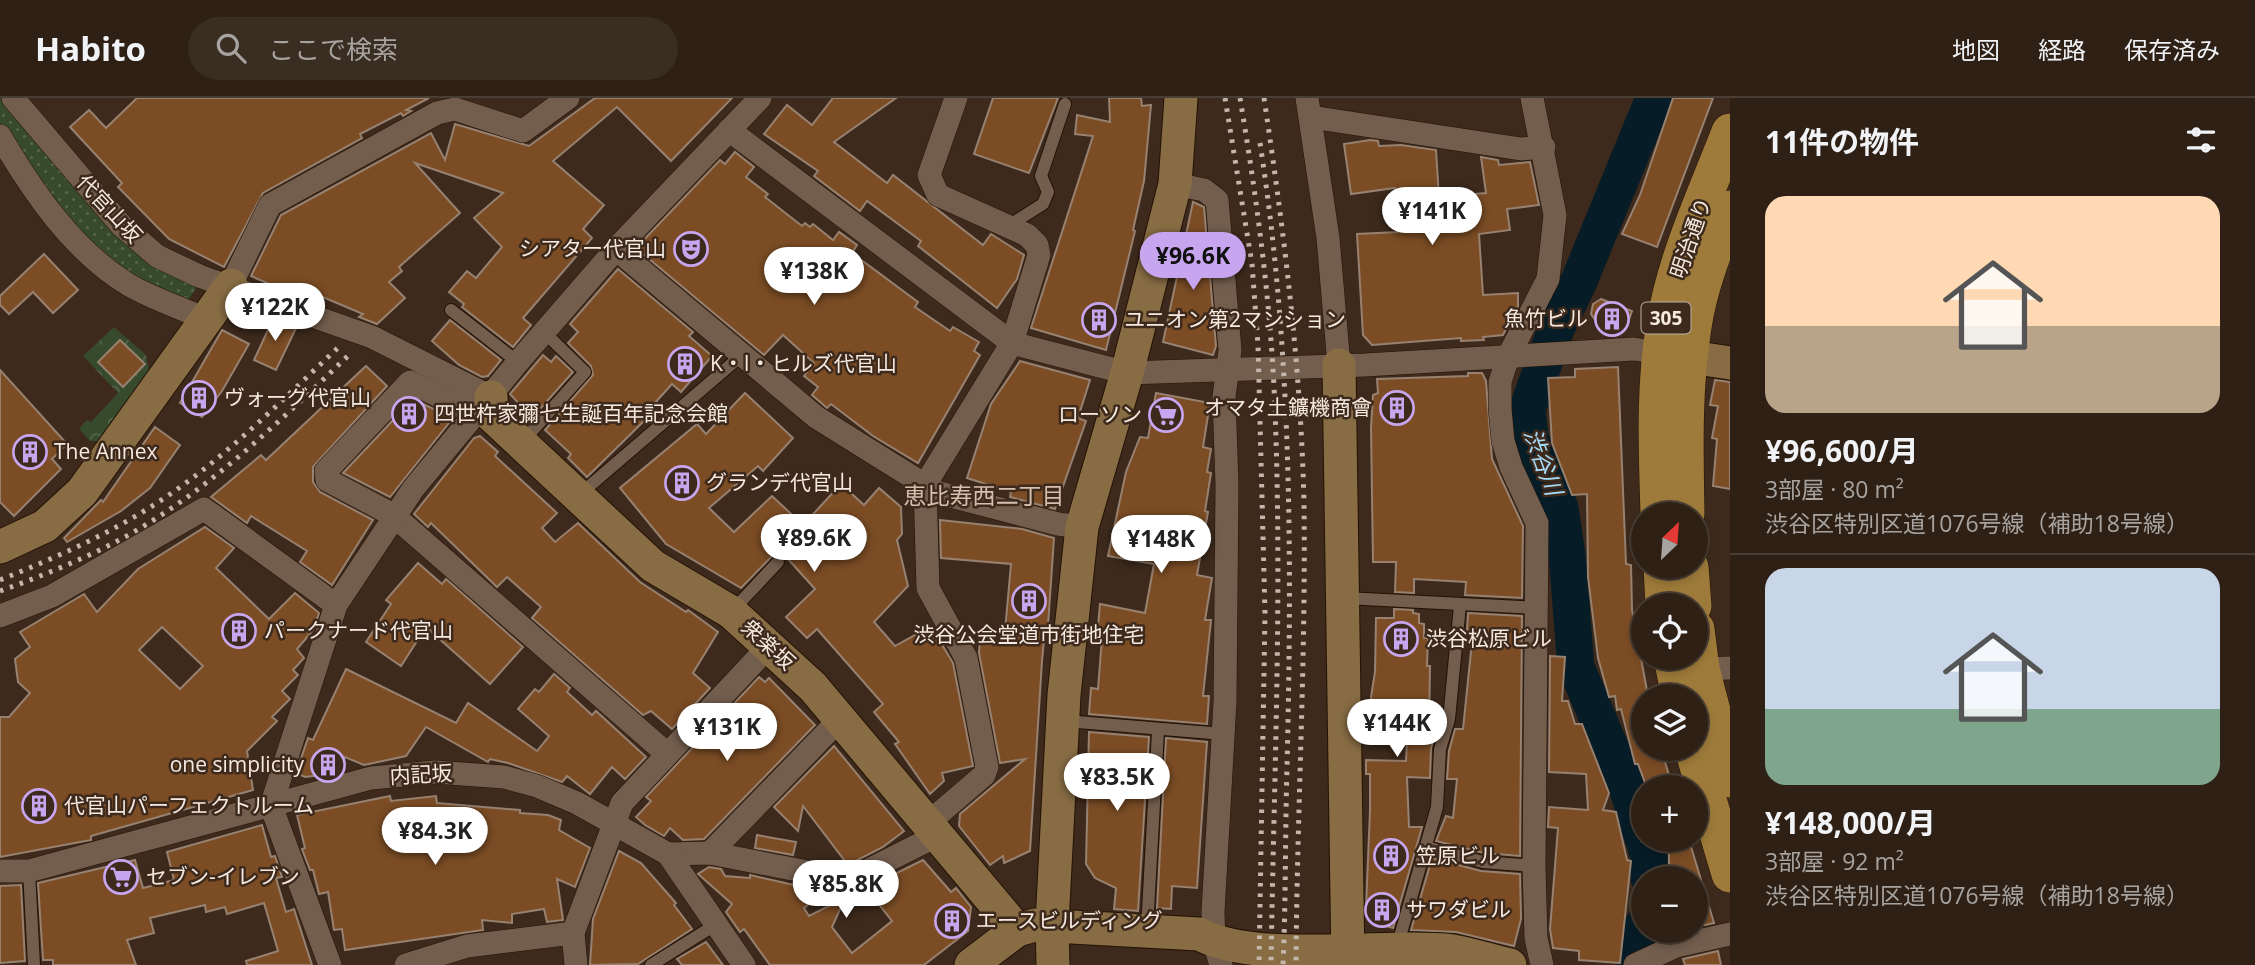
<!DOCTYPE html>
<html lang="ja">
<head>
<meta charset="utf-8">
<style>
  body { margin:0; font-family:"Open Sans","Noto Sans JP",sans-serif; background:#3a2d22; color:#f1f3f6; height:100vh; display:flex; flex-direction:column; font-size:26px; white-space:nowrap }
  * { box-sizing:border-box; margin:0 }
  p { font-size:23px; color:#a7a3a0 }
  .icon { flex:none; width:38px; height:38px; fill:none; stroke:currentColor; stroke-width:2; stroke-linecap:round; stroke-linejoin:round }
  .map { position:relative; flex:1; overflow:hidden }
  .panel { display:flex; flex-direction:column; background:#2e2015; width:525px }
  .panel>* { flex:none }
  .needle { width:46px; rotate:25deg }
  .fabs { position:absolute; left:1631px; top:404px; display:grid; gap:14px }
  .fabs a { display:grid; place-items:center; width:77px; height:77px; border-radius:50%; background:#2e2015; box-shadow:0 4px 10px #0003,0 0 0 2px #493e34; font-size:35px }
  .price { position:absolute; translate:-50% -60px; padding:0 16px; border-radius:24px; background:#fff; color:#222; font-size:23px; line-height:46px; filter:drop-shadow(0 2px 4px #0008) }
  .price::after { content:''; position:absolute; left:50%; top:42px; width:21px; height:16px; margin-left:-10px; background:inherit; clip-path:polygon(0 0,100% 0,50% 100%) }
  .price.selected { background:#c8a6ef; color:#111 }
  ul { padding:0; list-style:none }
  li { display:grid; align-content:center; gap:14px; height:371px; padding:0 35px }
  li+li { border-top:2px solid #493e34 }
  li span { display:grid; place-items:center; height:217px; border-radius:21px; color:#555 }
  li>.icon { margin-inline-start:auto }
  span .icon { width:126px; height:126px; fill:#fffc; stroke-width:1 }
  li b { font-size:30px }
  h2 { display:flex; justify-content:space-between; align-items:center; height:84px; padding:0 35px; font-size:30px }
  header { display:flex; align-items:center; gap:42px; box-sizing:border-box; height:98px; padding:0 35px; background:#2e2015; border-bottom:2px solid #493e34 }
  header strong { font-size:33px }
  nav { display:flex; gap:38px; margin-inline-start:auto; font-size:24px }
  .search { width:490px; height:63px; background:#3a2d22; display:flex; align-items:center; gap:18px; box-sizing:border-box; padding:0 24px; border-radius:38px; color:#a7a3a0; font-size:26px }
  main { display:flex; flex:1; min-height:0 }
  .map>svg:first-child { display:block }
  .grass { fill:url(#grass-dots) }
  .forest { fill:url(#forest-crowns) }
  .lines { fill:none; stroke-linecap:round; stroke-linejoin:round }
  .river { stroke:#061c26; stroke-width:37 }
  .building { fill:#7c4d25; stroke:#978170; stroke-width:2; fill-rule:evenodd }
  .lane-casing { stroke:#231205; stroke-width:14 }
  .street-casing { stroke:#231205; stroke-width:24 }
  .secondary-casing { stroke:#231205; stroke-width:35 }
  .primary-casing { stroke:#231205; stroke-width:38 }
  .lane { stroke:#735e4e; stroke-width:12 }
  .street { stroke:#735e4e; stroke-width:23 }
  .secondary { stroke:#886d44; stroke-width:33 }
  .primary { stroke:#9e7b3a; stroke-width:37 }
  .rail { stroke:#c5b6ac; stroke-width:5; stroke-dasharray:3.5 7; stroke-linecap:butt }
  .labels { text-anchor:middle; stroke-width:5; stroke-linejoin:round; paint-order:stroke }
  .shield { fill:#3d2a1c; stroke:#beb0a5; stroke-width:2 }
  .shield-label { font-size:19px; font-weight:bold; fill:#f6e9e0 }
  .street-label { font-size:21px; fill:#f6e9e0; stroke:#3d2a1c }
  .poi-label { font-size:21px; fill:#f6e9e0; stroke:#3d2a1c; text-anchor:start }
  .water-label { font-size:23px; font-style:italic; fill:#a5dcf8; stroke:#3d2a1c }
  .neighbourhood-label { font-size:23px; fill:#d6beac; stroke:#3d2a1c }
</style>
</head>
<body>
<header>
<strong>Habito</strong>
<div class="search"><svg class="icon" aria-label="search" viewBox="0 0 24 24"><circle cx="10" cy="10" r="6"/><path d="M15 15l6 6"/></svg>ここで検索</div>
<nav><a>地図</a><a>経路</a><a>保存済み</a></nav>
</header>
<main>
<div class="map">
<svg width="1730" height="867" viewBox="0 0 1730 867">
  <defs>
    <pattern id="grass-dots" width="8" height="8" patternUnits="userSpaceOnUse" patternTransform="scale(1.75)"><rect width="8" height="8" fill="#374a2c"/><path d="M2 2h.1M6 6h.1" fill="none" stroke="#55644a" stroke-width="1.8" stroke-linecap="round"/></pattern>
    <pattern id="forest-crowns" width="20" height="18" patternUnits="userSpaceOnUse" patternTransform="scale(1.75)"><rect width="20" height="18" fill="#374a2c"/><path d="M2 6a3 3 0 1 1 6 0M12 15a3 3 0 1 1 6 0" fill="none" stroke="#55644a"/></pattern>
  </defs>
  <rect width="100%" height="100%" fill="#3d2a1c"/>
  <polygon class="grass" points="0,0 198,187 187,204 118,171 82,137 13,48 0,24"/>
  <polygon class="forest" points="114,229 146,257 149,272 97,343 90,343 79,331 87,322 91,324 118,295 83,258"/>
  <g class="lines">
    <g class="river">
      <polyline points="1643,740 1627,689 1576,569 1567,457 1560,410 1530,340 1527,312 1556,231 1579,183 1654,0"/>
      <polyline points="1644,742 1649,760 1649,780"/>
      <polyline points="1635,867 1643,827"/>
    </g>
  </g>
  <g class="building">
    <polygon points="137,0 429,0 406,12 411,13 403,18 401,15 360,36 362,40 263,95 224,169 169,141 118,89 122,85 70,29 89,12 106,30"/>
    <polygon points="595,0 732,0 671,63 617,9 553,63 604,107 583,131 592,140 523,220 531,227 513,249 462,209 464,206 449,194 467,173 476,180 502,149 474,120 503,95 415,65 460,115 399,169 402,173 389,184 405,200 377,226 359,219 363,216 292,186 288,194 251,178 281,117 431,35 445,62 455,26 529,48"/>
    <polygon points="833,0 896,0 834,44 887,85 893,77 983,147 991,136 1024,157 1017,181 997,210 918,148 921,143 867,103 860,113 814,78 818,73 764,36 787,7 812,27"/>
    <polygon points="993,0 1058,0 1029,75 974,56"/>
    <polygon points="1109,0 1141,0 1142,8 1151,7 1144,83 1133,132 1135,133 1106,252 1031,230 1093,38 1075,36 1077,17 1110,24"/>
    <polygon points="1673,0 1713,0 1657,149 1622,136 1640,97"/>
    <polygon points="1370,42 1378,43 1379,48 1401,47 1436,52 1439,99 1486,95 1481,59 1498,62 1499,67 1530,64 1539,107 1507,111 1510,132 1479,136 1483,197 1518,195 1518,208 1516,213 1506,214 1507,229 1503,237 1483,239 1484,242 1461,243 1461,240 1372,247 1363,237 1357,136 1398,134 1395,90 1351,96 1344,46"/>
    <polygon points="735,54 754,69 746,79 768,96 765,99 802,128 805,125 810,129 813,126 833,142 839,134 857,147 852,155 918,204 915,209 950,233 953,229 979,244 974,253 980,257 918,365 873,338 831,306 827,310 812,297 818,289 804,278 814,265 783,237 764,257 636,150 720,62 725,66"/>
    <polygon points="1193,104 1204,109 1216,248 1213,257 1163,244"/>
    <polygon points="44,156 78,192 53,215 33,194 9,216 0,207 0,198"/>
    <polygon points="618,171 693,234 689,238 712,258 681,294 672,286 644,317 647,320 587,379 568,360 571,356 545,332 593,277 591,268 568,245 578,234 570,226"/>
    <polygon points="1601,201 1632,213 1627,227 1614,234 1600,229 1591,216 1593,206"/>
    <polygon points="274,219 297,228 276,272 254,262"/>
    <polygon points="450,222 501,262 488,278 482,279 459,267 432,243"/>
    <polygon points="222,232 249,246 222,293 202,319 180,305"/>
    <polygon points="120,242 145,266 123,289 98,264"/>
    <polygon points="543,257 551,264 556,258 573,274 532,320 510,296"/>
    <polygon points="1020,263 1090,282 1078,320 1086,323 1055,411 1010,399 1011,394 967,380 991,306"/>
    <polygon points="366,268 387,288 313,369 313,384 320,394 373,422 332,487 300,464 307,453 251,418 247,425 211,399 261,357 266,362"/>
    <polygon points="1618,269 1626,466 1631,467 1632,512 1648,598 1643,598 1643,651 1661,651 1673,690 1647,690 1638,666 1635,666 1621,611 1617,612 1615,598 1609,599 1598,560 1588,479 1587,396 1572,397 1552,345 1548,280 1575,279 1575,271"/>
    <polygon points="0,272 67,346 52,361 61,371 14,418 0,404"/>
    <polygon points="1468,275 1482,275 1486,283 1492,361 1523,428 1522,500 1465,497 1466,484 1414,481 1414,495 1395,494 1396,464 1373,464 1371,330 1373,297 1378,295 1377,281 1468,278"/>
    <polygon points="1715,282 1730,284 1730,391 1713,388 1717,341 1712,340 1718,308 1710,307"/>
    <polygon points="745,295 793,340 763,373 758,368 709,410 734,434 772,398 803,427 841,386 864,407 879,390 901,409 902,436 897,442 908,488 874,524 895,548 931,528 953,565 973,668 942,675 944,683 930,696 895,646 899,644 874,614 883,606 817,531 807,540 786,519 815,491 779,451 741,490 666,446 620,390 697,326 706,336"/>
    <polygon points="1156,295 1210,305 1203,349 1211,351 1207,374 1211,375 1205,413 1208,414 1197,477 1212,480 1205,522 1211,522 1203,598 1209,598 1207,626 1089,616 1091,590 1098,591 1102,540 1097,540 1100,506 1145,515 1154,466 1108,458 1126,374 1140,339 1148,340"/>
    <polygon points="413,301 444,316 449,325 390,399 343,375"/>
    <polygon points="155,329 180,347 150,390 121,413 67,444 64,440 101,402 103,404"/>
    <polygon points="480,338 498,354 495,358 557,415 542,430 555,444 578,425 640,484 686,514 688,512 718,534 693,575 710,590 672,631 651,613 643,617 532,520 541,509 507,479 497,489 431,425 428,429 414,416 474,340"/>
    <polygon points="940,422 1022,431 1054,440 1047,542 1044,542 1042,563 1030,753 1004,765 1003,758 990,767 959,728 960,716 1025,661 1000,665 979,555 980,542 1004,544 1011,466 941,460"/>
    <path d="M205,429l29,21 -18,20 53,51 26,-26 24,20 -5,16 -17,20 7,9 -11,12 5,5 -16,16 8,8 -18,18 5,4 -30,30 6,39 -162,46v4l-91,17v-140h9l21,-24 -12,-11 -3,-23 15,-12 -10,-15 64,-38 13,18 41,-43zM162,529l41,39 -23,23 -41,-39z"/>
    <polygon points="418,465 442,486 446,481 523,549 490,586 426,529 401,568 366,544 391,506 386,502"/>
    <polygon points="1394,511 1413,512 1413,515 1419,516 1419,525 1424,526 1424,540 1428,540 1427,568 1430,568 1429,629 1437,630 1431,650 1430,680 1407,679 1409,729 1422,729 1393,830 1373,824 1366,810 1370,713 1370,676 1366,676 1366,662 1406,663 1408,620 1378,620 1371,599 1375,574 1376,520 1394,520"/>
    <polygon points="1468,515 1522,518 1520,758 1484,755 1436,743 1446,718 1453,720 1457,681 1447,681 1449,653 1455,631 1463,631 1473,534 1467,533"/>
    <polygon points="1550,558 1565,559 1562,603 1568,603 1575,626 1582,626 1609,695 1603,712 1616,714 1627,762 1631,763 1620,865 1579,862 1579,853 1553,850 1550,831 1558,730 1548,729 1549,709 1588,712 1586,676 1549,674"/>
    <polygon points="346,571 456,625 468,605 537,653 549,638 518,611 535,591 539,594 554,576 570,590 567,594 592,617 596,613 646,659 625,681 612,669 590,696 567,678 562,684 508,665 490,661 488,664 426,629 406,658 364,667 345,659 338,675 305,679 296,675 308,640 313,642"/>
    <polygon points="759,579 765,584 769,580 815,627 704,741 683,742 670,730 664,738 645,727 636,719 651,703 646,699"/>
    <polygon points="1089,634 1149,639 1138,813 1114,811 1116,790 1095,780 1086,766"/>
    <polygon points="1166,640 1207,644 1197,790 1172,788 1171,811 1157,810"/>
    <polygon points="834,648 904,733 883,749 848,767 803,708 798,733 774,709"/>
    <polygon points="390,698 391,703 436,698 437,705 520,712 520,715 548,717 561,722 559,732 590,750 575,789 557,781 563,822 547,824 544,811 512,816 512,825 482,822 483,832 345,852 342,831 334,832 328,794 319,796 313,772 310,772 302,751 305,750 297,717"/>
    <polygon points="262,727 271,759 275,758 282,779 276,780 286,814 294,811 312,867 247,867 246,863 278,853 264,805 227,816 225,809 206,814 205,807 150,820 154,835 127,842 136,867 53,867 53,862 43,862 38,785 135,762 143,790 174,782 167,754"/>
    <polygon points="757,737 796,744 793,757 755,750"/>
    <polygon points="1664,742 1689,742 1714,825 1696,829 1696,780 1669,780 1669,757"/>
    <polygon points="619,753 641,765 676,805 674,807 692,831 638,866 590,867 593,821"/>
    <polygon points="1432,760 1481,773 1520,776 1521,821 1514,848 1456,834 1411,832"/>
    <polygon points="923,762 951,794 956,790 971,809 968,833 924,867 770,867 744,831 740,834 726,814 732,806 698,776 709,769 721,771 725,778 750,780 750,777 825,794 804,810 809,818 845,800 832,829 852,855 892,823 866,790"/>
    <polygon points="21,787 25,863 0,865 0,788"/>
    <polygon points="706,844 723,867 682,867 677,861"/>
    <polygon points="1718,853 1721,867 1685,867 1683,861"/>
  </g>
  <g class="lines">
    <g class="lane-casing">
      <g id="lane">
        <polyline points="1008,128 1043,106 1048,94 1041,78 1065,6"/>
        <polyline points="451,212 518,264"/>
        <polyline points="523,343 585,274 544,234"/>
        <polyline points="579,397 742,257"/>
        <polyline points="1345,500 1538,510"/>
        <polyline points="731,514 778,464"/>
        <polyline points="1065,623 1224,636"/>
        <polyline points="1426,749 1483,764 1534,768"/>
        <polyline points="29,773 34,867"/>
        <polyline points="1147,831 1158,633"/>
        <polyline points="1401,849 1401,835 1437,709 1440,651 1449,621 1460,507"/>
        <polyline points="651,867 715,827"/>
      </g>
    </g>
    <g class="street-casing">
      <g id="street">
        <polyline points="13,0 121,127 157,158 199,178 372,239 491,299"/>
        <polyline points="1307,0 1328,140 1339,267"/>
        <polyline points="1532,0 1555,117 1548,181 1508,259 1500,284 1500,311 1503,343 1511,369 1537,425 1534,768 1536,840 1542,867"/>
        <polyline points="1311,19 1521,51 1544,49"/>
        <polyline points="729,32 1012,245 1127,275 1365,267 1634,251 1660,255"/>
        <path d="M0,38c33,56 73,115 129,149 24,14 53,23 78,35"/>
        <polyline points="1175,86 1204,92 1217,102 1230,252 1224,299 1227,387 1225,604 1213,814 1214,844 1221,867"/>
        <polyline points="616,151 816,319 925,387 939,395 1058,426 1082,429"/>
        <polyline points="231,187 270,107 437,15 455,11 523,33 568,0"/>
        <polyline points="477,316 410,284 326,373 327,382 393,417 666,655"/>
        <polyline points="0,518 52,498 204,411 336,507"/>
        <polyline points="1701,571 1730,570"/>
        <polyline points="928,725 984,677 987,669 966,560 928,490 925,387 1012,245 1039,157 1037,147 1027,137 938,97 929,77 956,0"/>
        <polyline points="710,755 842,619"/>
        <polyline points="668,756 710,755 849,782 938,737"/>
        <polyline points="0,773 29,773 371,680 435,674 504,679 537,688 577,705 668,756 744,867"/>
        <polyline points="330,867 271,708 336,507 413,391 518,264 616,151 760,0"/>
        <polyline points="406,867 467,848 573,835"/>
        <polyline points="576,867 573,835 622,705 769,548"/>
        <polyline points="1635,867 1676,848 1730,836"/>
      </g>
    </g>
    <g class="secondary-casing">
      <g id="secondary">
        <polyline points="1663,255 1730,265"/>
        <polyline points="1339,267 1348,867"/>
        <polyline points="491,299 492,318 653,468 731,514 813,589 1017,832"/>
        <polyline points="0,449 45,428 82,394 231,187"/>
        <path d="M971,867l46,-35 18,-5 164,9c59,31 184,9 254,17 19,3 38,10 57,14"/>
        <polyline points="1053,867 1052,826 1064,597 1082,429 1127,275 1175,86 1181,0"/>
      </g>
    </g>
    <g class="primary-casing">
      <g id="primary">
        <path d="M1659,416c-2,-63 -5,-128 6,-191 11,-66 41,-129 65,-191"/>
        <path d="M1686,416c-1,-62 -3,-125 7,-187 6,-41 22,-80 37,-118"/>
        <polyline points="1662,469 1664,508"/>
        <polyline points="1690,469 1693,508"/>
        <polyline points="1696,531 1701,571 1730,681"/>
        <polyline points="1672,560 1680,598"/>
        <polyline points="1693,651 1730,776"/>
      </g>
    </g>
    <use href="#lane" class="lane"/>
    <use href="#street" class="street"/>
    <use href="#secondary" class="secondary"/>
    <use href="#primary" class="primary"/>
    <g class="rail">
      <polyline points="1225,0 1252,166 1258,247 1265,515 1259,867"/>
      <path d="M1240,0c16,96 29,192 34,289 9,193 0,385 -3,578"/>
      <path d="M1264,0c20,134 37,270 40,406 2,154 -7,307 -8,461"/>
      <path d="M1260,45c32,208 32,416 27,625 -2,66 -1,132 -4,197"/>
      <path d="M0,482c57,-23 112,-47 163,-81 66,-44 122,-102 179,-155"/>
      <path d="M0,493c42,-15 84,-32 123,-53 86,-47 159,-119 229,-186"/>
    </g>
  </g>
  <defs>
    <g id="theatre-ring" transform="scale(1.75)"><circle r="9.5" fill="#3d2a1c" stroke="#c8a6ef" stroke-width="1.5"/><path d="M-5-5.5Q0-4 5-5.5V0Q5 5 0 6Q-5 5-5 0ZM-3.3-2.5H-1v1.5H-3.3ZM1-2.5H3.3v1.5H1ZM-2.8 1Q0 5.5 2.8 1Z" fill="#c8a6ef"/></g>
    <g id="building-ring" transform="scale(1.75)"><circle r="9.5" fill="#3d2a1c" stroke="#c8a6ef" stroke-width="1.5"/><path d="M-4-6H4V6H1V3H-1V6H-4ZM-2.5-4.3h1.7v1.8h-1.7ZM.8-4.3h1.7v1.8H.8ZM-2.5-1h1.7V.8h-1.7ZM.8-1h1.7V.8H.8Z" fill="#c8a6ef"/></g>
    <g id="supermarket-ring" transform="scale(1.75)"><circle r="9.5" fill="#3d2a1c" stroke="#c8a6ef" stroke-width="1.5"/><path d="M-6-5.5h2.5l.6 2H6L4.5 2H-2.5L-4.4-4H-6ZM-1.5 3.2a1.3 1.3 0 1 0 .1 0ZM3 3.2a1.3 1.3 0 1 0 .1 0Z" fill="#c8a6ef"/></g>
  </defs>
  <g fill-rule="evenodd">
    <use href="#theatre-ring" x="691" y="151"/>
    <use href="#building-ring" x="1612" y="221"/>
    <use href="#building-ring" x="1099" y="222"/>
    <use href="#building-ring" x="685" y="266"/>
    <use href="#building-ring" x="199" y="300"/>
    <use href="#building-ring" x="1397" y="310"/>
    <use href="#building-ring" x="409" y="316"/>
    <use href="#supermarket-ring" x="1166" y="317"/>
    <use href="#building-ring" x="30" y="354"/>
    <use href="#building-ring" x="682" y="385"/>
    <use href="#building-ring" x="1029" y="503"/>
    <use href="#building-ring" x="239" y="533"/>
    <use href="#building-ring" x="1401" y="541"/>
    <use href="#building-ring" x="328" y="667"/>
    <use href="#building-ring" x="39" y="708"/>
    <use href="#building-ring" x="1391" y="758"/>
    <use href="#supermarket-ring" x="121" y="779"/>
    <use href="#building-ring" x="1382" y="812"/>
    <use href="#building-ring" x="952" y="823"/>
  </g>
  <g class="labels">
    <rect class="shield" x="1641.5" y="204.5" width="49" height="31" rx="5"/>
    <g class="shield-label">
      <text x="1666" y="227">305</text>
    </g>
    <g class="street-label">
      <text transform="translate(109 111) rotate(47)" y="7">代官山坂</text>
      <text transform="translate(1691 140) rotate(-71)" y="7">明治通り</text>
      <text transform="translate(768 547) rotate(42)" y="7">衆楽坂</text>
      <text transform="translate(421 677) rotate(-3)" y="7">内記坂</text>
    </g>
    <g class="poi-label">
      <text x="666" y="158" text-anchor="end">シアター代官山</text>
      <text x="1588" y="228" text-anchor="end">魚竹ビル</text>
      <text x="1124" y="229">ユニオン第2マンション</text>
      <text x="710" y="273">K・I・ヒルズ代官山</text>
      <text x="224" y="307">ヴォーグ代官山</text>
      <text x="1372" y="317" text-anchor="end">オマタ土鑛機商會</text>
      <text x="434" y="323">四世杵家彌七生誕百年記念会館</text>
      <text x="1142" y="324" text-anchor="end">ローソン</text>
      <text x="54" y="361">The Annex</text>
      <text x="706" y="392">グランデ代官山</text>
      <text x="264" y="540">パークナード代官山</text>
      <text x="1029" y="544" text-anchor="middle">渋谷公会堂道市街地住宅</text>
      <text x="1426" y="548">渋谷松原ビル</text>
      <text x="304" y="674" text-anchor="end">one simplicity</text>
      <text x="64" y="715">代官山パーフェクトルーム</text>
      <text x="1416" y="765">笠原ビル</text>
      <text x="146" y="786">セブン-イレブン</text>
      <text x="1406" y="819">サワダビル</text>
      <text x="976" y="830">エースビルディング</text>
    </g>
    <g class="water-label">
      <text transform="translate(1543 364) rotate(70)" y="8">渋谷川</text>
    </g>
    <g class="neighbourhood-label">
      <text x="984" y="406">恵比寿西二丁目</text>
    </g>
  </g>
</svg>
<div class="fabs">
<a><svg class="needle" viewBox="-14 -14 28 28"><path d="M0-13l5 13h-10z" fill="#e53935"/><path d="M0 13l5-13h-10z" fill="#a7a3a0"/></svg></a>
<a><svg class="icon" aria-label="locate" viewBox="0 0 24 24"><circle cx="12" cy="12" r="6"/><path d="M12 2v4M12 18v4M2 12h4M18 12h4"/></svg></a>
<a><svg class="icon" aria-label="layers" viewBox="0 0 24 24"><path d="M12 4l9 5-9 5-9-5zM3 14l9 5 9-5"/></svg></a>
<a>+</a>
<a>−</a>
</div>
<b class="price" style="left:1432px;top:149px">¥141K</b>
<b class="price selected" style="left:1193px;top:194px">¥96.6K</b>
<b class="price" style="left:814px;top:209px">¥138K</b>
<b class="price" style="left:275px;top:245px">¥122K</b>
<b class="price" style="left:814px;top:476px">¥89.6K</b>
<b class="price" style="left:1161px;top:477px">¥148K</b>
<b class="price" style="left:1397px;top:661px">¥144K</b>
<b class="price" style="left:727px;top:665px">¥131K</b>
<b class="price" style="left:1117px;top:715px">¥83.5K</b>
<b class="price" style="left:435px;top:769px">¥84.3K</b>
<b class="price" style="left:846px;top:822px">¥85.8K</b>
</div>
<section class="panel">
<h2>11件の物件<svg class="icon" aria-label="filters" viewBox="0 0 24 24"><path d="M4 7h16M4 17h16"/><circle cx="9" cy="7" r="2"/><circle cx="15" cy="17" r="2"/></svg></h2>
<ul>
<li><span style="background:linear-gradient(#ffd9b3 60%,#b9a48a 0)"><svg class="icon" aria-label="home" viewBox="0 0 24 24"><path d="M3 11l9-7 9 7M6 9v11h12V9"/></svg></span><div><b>¥96,600/月</b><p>3部屋 · 80 m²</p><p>渋谷区特別区道1076号線（補助18号線）</p></div></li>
<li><span style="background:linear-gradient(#c9d6e8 65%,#7fa58c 0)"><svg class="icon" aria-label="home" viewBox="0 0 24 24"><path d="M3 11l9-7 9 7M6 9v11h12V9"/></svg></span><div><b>¥148,000/月</b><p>3部屋 · 92 m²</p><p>渋谷区特別区道1076号線（補助18号線）</p></div></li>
</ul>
</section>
</main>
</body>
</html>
